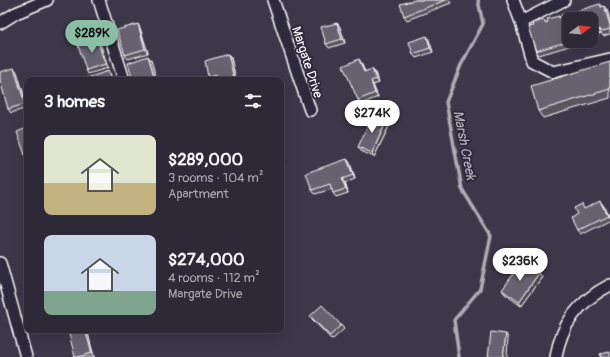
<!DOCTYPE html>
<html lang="en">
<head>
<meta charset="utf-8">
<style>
  body { margin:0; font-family:Pangolin,sans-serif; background:#393542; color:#f1f3f6; height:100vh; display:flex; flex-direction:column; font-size:15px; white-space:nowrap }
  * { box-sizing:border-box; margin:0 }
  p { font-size:13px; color:#a7a6ad }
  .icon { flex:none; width:22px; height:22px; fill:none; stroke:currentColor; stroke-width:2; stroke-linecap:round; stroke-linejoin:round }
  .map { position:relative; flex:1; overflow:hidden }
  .sheet { position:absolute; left:24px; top:77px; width:260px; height:256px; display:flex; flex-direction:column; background:#2d2937; border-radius:8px; box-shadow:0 4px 16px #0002,0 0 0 1px #484552 }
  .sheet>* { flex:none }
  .needle { width:26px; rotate:74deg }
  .controls { position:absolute; left:562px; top:12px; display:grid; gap:8px }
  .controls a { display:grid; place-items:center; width:36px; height:36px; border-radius:8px; background:#2d2937; box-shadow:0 4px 16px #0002,0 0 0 1px #484552; font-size:20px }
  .price { position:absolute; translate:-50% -34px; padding:0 9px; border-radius:14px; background:#fff; color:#222; font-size:13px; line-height:26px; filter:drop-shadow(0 1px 2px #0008) }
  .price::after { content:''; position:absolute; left:50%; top:24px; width:12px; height:9px; margin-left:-6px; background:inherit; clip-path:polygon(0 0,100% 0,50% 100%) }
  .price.on { background:#8abfa5; color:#111 }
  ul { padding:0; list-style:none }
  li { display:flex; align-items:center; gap:12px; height:100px; padding:0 20px }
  li span { display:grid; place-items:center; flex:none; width:112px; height:80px; border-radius:8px; color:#555 }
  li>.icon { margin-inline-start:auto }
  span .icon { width:48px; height:48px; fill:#fffc; stroke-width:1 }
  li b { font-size:17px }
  h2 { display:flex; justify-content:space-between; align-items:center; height:48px; padding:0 20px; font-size:17px }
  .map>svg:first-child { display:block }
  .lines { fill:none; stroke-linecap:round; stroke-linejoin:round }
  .stream { stroke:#afadb4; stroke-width:3.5 }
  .minor-casing { stroke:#fff; stroke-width:14 }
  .minor { stroke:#2f2a3d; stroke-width:11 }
  .wall { fill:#585460; stroke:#fff }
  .shaded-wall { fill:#47454e; stroke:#fff }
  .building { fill:#666270; stroke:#fff }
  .labels { text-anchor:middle; stroke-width:4; stroke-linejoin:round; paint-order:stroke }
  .street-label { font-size:13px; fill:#fff; stroke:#2f2a3d }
  .water-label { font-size:14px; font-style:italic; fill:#b5b4ba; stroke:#2f2a3d }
</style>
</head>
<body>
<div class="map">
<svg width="610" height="357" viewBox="0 0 610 357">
  <rect width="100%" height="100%" fill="#3c3749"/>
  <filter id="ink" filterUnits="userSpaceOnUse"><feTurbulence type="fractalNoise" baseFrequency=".025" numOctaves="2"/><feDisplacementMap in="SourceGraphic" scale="8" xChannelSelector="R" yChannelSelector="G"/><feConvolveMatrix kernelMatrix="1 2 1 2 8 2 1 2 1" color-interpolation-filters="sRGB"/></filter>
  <g filter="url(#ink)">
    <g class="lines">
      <polyline class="stream" points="459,357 454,320 480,289 491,236 462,189 446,102 461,65 483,24 478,0"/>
      <g class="minor-casing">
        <g id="minor">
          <polyline points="99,0 124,80"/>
          <polyline points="273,0 310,110"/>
          <polyline points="513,0 521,22"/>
          <polyline points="564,0 521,22 532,61 553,72 610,59"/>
          <polyline points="0,23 16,13 47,0"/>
          <polyline points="0,263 26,357"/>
          <path d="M556,357c5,-33 25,-57 54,-72"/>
        </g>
      </g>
      <use href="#minor" class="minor"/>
    </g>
    <g class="wall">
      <polygon points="415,0 449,0 451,3 407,20 404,16"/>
      <polygon points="602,6 607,10 610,20 610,34 603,36 601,33 598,34 598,37 591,39 591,19 569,41 586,41 539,55 536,51 533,26 544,20 547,23 559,16 560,18"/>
      <polygon points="337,23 340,27 345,43 329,48 326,44"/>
      <polygon points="140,28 148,53 128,59 125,55"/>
      <polygon points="97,39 100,43 108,68 88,74 86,70"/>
      <polygon points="429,40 433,52 416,58 413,54"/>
      <polygon points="228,54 231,58 236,80 210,80 208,77"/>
      <polygon points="359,59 361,63 365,72 372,69 375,73 379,83 373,85 378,97 361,104 358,100"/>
      <polygon points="610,62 610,98 543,118 538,111"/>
      <polygon points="14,68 17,72 27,105 27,108 11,113 8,109"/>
      <polygon points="390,124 374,157 361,151 358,147"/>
      <polygon points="347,159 350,163 355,179 345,183 348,193 336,197 333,193 332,189 315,194 312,190"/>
      <polygon points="603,205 610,219 580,234 577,230 577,214 585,209"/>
      <polygon points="542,277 521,306 505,294 502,290"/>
      <polygon points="310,316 341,325 344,329 332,340 313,320"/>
      <polygon points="87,330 94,357 75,357"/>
    </g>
    <g class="shaded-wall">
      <polygon points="604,6 607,10 610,20 610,25"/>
      <polygon points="337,23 340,27 345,43 342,39"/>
      <polygon points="138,24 140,28 148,53 145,49"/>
      <polygon points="595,30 598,34 598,37 595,33"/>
      <polygon points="427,36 429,40 433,52 430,48"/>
      <polygon points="97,39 100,43 108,68 105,64"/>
      <polygon points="228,54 231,58 236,80 234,78"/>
      <polygon points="148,56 151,60 157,80 156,80 155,79"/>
      <polygon points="359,59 361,63 367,76 364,72"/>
      <polygon points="14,68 17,72 27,107 25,104"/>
      <polygon points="372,69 375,73 379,83 376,79"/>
      <polygon points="108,71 111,75 113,80 111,80"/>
      <polygon points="371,81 373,85 378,97 375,93"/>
      <polygon points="387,120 390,124 374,157 372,153"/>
      <polygon points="347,159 350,163 355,179 353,175"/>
      <polygon points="282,163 284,167 281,176 281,165"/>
      <polygon points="342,179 345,183 348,193 346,189"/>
      <polygon points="600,201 603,205 610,219 607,215"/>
      <polygon points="539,273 542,277 521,306 519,302"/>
      <polygon points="85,330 87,330 94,357 92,353"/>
      <polygon points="506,334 508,338 507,357 503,357"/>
    </g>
    <g class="building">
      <polygon points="415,0 446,0 404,16 400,4"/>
      <polygon points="600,4 601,7 604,6 610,25 610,29 600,32 599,29 595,30 595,33 591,35 591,19 569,19 569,41 536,51 528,27 533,26 532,23 544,20 545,23 548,22 547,19 559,16 559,18 562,17 561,15 574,11 575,14 578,13 577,11"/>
      <polygon points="337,23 342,39 326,44 321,27"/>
      <polygon points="138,24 145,49 125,55 117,30"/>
      <polygon points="427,36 430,48 413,54 409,42"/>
      <polygon points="97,39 105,64 86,70 78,45"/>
      <polygon points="228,54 234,78 225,80 217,80 216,75 208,77 205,61"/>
      <polygon points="148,56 155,79 152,80 133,80 128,63"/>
      <polygon points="359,59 364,72 372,69 376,79 371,81 375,93 358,100 343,66"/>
      <polygon points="610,62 610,89 538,111 531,86"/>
      <polygon points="14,68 25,104 8,109 0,80 0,72"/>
      <polygon points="108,71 111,80 87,80 87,78"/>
      <polygon points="373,114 387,120 372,153 358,147"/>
      <polygon points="27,128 27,161 17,132"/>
      <polygon points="347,159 353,175 342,179 346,189 333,193 330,184 312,190 306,173"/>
      <polygon points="600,201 607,215 577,230 571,218 577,214 574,208 582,204 584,209"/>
      <polygon points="522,262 539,273 519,302 502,290"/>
      <polygon points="322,305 341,325 330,336 310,316"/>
      <polygon points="68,330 85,330 92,353 78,357 75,357"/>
      <polygon points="491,332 506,334 503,357 488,357"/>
      <polygon points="610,352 610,357 601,357 600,354"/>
    </g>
  </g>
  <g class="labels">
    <g class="street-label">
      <text transform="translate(308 62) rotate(72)" y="5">Margate Drive</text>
    </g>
    <g class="water-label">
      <text transform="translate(465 145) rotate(79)" y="5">Marsh Creek</text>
    </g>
  </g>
</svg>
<div class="controls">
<a><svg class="needle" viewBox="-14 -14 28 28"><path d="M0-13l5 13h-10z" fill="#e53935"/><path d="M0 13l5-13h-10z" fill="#a7a6ad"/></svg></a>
</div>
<b class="price on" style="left:92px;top:54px">$289K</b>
<b class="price" style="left:372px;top:134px">$274K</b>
<b class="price" style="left:520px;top:282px">$236K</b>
<section class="sheet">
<h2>3 homes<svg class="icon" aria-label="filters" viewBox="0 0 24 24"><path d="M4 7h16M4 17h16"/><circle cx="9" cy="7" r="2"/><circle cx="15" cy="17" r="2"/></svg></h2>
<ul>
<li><span style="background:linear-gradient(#dfe7d0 60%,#c2b280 0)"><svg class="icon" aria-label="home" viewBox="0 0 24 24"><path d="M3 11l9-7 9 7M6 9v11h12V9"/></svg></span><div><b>$289,000</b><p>3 rooms · 104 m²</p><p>Apartment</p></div></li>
<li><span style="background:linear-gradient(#c9d6e8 70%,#7fa58c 0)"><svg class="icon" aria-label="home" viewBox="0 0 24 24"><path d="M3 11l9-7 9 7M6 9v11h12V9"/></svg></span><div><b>$274,000</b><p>4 rooms · 112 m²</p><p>Margate Drive</p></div></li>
</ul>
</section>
</div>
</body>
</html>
